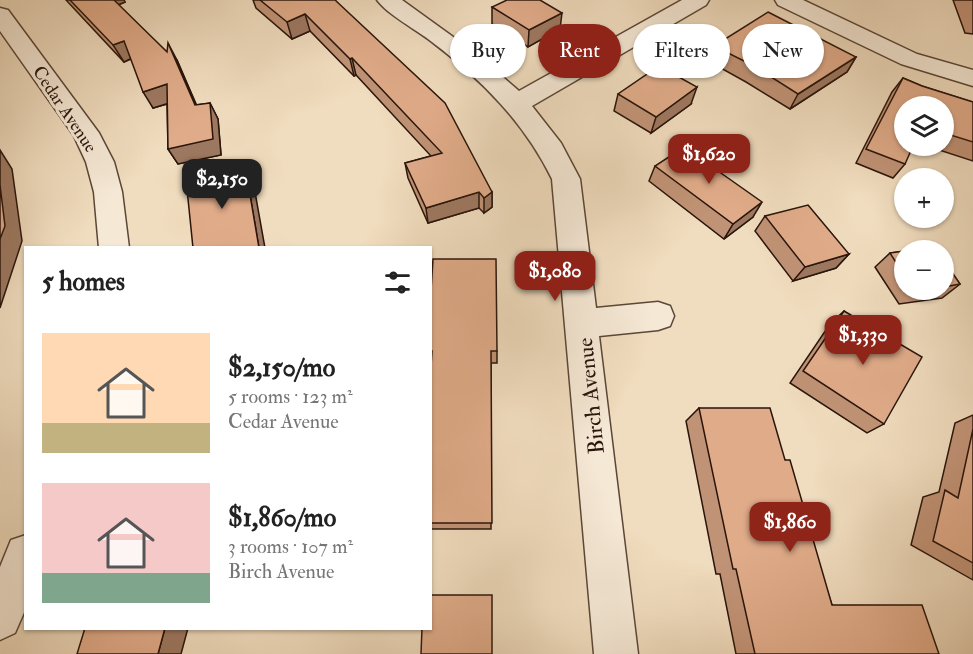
<!DOCTYPE html>
<html lang="en">
<head>
<meta charset="utf-8">
<style>
  body { margin:0; font-family:"IM FELL Double Pica",serif; background:#f2f2f2; color:#222; height:100vh; display:flex; flex-direction:column; font-size:22px; white-space:nowrap }
  * { box-sizing:border-box; margin:0 }
  p { font-size:20px; color:#767676 }
  .icon { flex:none; width:33px; height:33px; fill:none; stroke:currentColor; stroke-width:2; stroke-linecap:round; stroke-linejoin:round }
  .map { position:relative; flex:1; overflow:hidden }
  .sheet { position:absolute; left:24px; top:246px; width:408px; height:384px; display:flex; flex-direction:column; background:#fff; border-radius:0px; box-shadow:0 2px 4px #0004 }
  .sheet>* { flex:none }
  .guide { position:absolute; left:450px; top:24px; width:432px; height:54px; display:flex; gap:12px }
  .tools { position:absolute; left:894px; top:96px; display:grid; gap:12px }
  .tools a { display:grid; place-items:center; width:60px; height:60px; border-radius:50%; background:#fff; box-shadow:0 2px 4px #0004; font-size:30px }
  .price { position:absolute; translate:-50% -51px; padding:0 14px; border-radius:12px; background:#8f2418; color:#fff; font-size:20px; line-height:39px; filter:drop-shadow(0 2px 3px #0008) }
  .price::after { content:''; position:absolute; left:50%; top:36px; width:18px; height:14px; margin-left:-9px; background:inherit; clip-path:polygon(0 0,100% 0,50% 100%) }
  .price.selected { background:#222; color:#fff }
  ul { padding:0; list-style:none }
  li { display:flex; align-items:center; gap:18px; height:150px; padding:0 18px }
  li span { display:grid; place-items:center; flex:none; width:168px; height:120px; border-radius:0px; color:#555 }
  li>.icon { margin-inline-start:auto }
  span .icon { width:72px; height:72px; fill:#fffc; stroke-width:1 }
  li b { font-size:26px }
  h2 { display:flex; justify-content:space-between; align-items:center; height:72px; padding:0 18px; font-size:26px }
  .chip { padding:0 21px; border-radius:27px; background:#fff; box-shadow:0 2px 4px #0004; font-size:21px; line-height:54px }
  .chip.selected { background:#8f2418; color:#fff }
  .map>svg:first-child { display:block }
  .lines { fill:none; stroke-linecap:round; stroke-linejoin:round }
  .minor-casing { stroke:#5b4738; stroke-width:3 }
  .minor { fill:#f5e8d5; fill-rule:evenodd }
  .wall { fill:#c19376; stroke:#29150b; stroke-width:1.5 }
  .shaded-wall { fill:#9d7860; stroke:#29150b; stroke-width:1.5 }
  .building { fill:#e0ab89; stroke:#29150b; stroke-width:1.5 }
  .labels { text-anchor:middle; stroke-width:6; stroke-linejoin:round; paint-order:stroke }
  .far-street-label { font-size:18px; fill:#29150b; stroke:#f5e8d5 }
  .street-label { font-size:22px; fill:#29150b; stroke:#f5e8d5 }
</style>
</head>
<body>
<div class="map">
<svg width="973" height="654" viewBox="0 0 973 654">
  <rect width="100%" height="100%" fill="#f0dcbe"/>
  <filter id="stains"><feTurbulence type="fractalNoise" baseFrequency=".00333" numOctaves="4"/><feColorMatrix values="0 0 0 0 .2 0 0 0 0 .09 0 0 0 0 .02 0 0 0 .5 -.17"/></filter>
  <radialGradient id="worn" r=".72"><stop offset=".6" stop-color="#630" stop-opacity="0"/><stop offset="1" stop-color="#630" stop-opacity=".3"/></radialGradient>
  <g class="lines">
    <g class="minor-casing">
      <g id="minor">
        <path d="M377,0h25l72,52 45,39 163,-91h27l-3,5 -174,101 29,37 19,36 16,129 62,-6 12,4 4,10 -4,10 -12,4 -59,6 39,318h-44l-42,-475c-28,-57 -70,-99 -120,-137 -15,-12 -44,-27 -55,-42z"/>
        <polygon points="775,0 803,0 917,54 973,70 973,86 901,64 778,5"/>
        <polygon points="0,8 8,10 99,133 114,162 122,192 129,248 99,248 94,192 86,162 74,136 0,31"/>
        <polygon points="26,535 26,608 15,633 0,640 0,567 11,540"/>
      </g>
    </g>
    <use href="#minor" class="minor"/>
  </g>
  <g class="wall">
    <polygon points="66,0 124,0 125,2 118,5 167,52 177,60 196,105 210,103 218,119 221,155 178,164 168,149 167,104 153,108 131,59 124,62"/>
    <polygon points="253,0 335,0 492,192 492,207 484,213 479,208 428,223 408,178 405,163 431,156 356,75 354,76 310,31 292,39 256,8"/>
    <polygon points="953,0 973,0 973,34 965,33"/>
    <polygon points="492,7 560,29 528,47 492,24"/>
    <polygon points="714,46 856,57 847,72 790,109 746,82 708,61"/>
    <polygon points="903,78 922,86 973,102 973,161 927,146 944,146 944,106 904,106 905,164 893,178 856,163 892,92"/>
    <polygon points="618,94 691,104 651,133 614,111"/>
    <polygon points="655,166 753,217 724,239 649,181"/>
    <polygon points="765,216 849,254 836,268 793,281 755,231"/>
    <polygon points="904,251 904,290 944,290 944,261 960,284 942,298 899,304 875,267 890,253"/>
    <polygon points="430,306 497,351 497,363 491,363 491,529 430,529 430,381 432,363 430,363"/>
    <polygon points="844,311 884,424 867,433 790,383 830,324"/>
    <polygon points="699,408 785,460 832,605 939,654 736,654 720,574 716,574 686,421"/>
    <polygon points="973,415 973,580 911,545 923,497 939,492 955,423"/>
  </g>
  <g class="shaded-wall">
    <polygon points="109,0 124,0 125,2 113,7"/>
    <polygon points="562,13 560,29 528,47 529,30"/>
    <polygon points="305,14 310,31 292,39 287,22"/>
    <polygon points="124,41 134,57 124,62 113,45"/>
    <polygon points="168,43 177,60 204,122 195,105"/>
    <polygon points="856,57 847,72 790,109 798,94"/>
    <polygon points="352,58 356,75 354,76 350,59"/>
    <polygon points="167,84 176,101 153,108 143,92"/>
    <polygon points="697,87 691,104 651,133 656,117"/>
    <polygon points="210,103 218,119 221,155 178,164 168,149"/>
    <polygon points="0,150 12,169 22,241 0,308"/>
    <polygon points="245,165 253,181 265,248 259,248"/>
    <polygon points="479,192 479,208 428,223 426,208"/>
    <polygon points="492,192 492,207 484,213 484,198"/>
    <polygon points="762,202 753,217 724,239 733,224"/>
    <polygon points="849,254 836,268 793,281 805,267"/>
    <polygon points="165,628 188,628 181,654 158,654"/>
  </g>
  <g class="building">
    <polygon points="70,0 114,0 167,52 168,43 195,105 210,103 213,139 168,149 167,84 143,92 124,41 113,45"/>
    <polygon points="260,0 335,0 445,103 492,192 484,198 479,192 426,208 405,163 442,153 352,58 350,59 305,14 287,22"/>
    <polygon points="507,0 540,0 562,13 529,30 492,7"/>
    <polygon points="768,12 856,57 798,94 754,66 714,46"/>
    <polygon points="659,66 697,87 656,117 618,94"/>
    <polygon points="903,78 922,86 973,102 973,142 944,133 944,106 904,106 904,146 913,146 905,164 866,149"/>
    <polygon points="684,147 762,202 733,224 655,166"/>
    <polygon points="245,165 259,248 193,248 186,179"/>
    <polygon points="0,185 5,226 0,239"/>
    <polygon points="808,205 849,254 805,267 765,216"/>
    <polygon points="933,247 936,250 908,250"/>
    <polygon points="904,251 904,275 890,253"/>
    <polygon points="433,259 496,259 497,351 491,351 492,523 430,523 430,381 432,351 430,351 430,306"/>
    <polygon points="944,261 960,284 944,287"/>
    <polygon points="844,311 922,357 884,424 803,371"/>
    <polygon points="699,408 770,408 785,460 790,460 832,605 922,605 939,654 755,654 736,569 733,569"/>
    <polygon points="973,429 973,563 933,541 945,490 958,498"/>
    <polygon points="430,595 492,595 492,654 421,654 422,628 430,628"/>
    <polygon points="85,628 165,628 158,654 77,654"/>
  </g>
  <g class="labels">
    <g class="far-street-label">
      <text transform="translate(65 109) rotate(56)" y="6">Cedar Avenue</text>
    </g>
    <g class="street-label">
      <text transform="translate(590 396) rotate(-96)" y="8">Birch Avenue</text>
    </g>
  </g>
  <rect width="100%" height="100%" filter="url(#stains)"/>
  <rect width="100%" height="100%" fill="url(#worn)"/>
</svg>
<div class="tools">
<a><svg class="icon" aria-label="layers" viewBox="0 0 24 24"><path d="M12 4l9 5-9 5-9-5zM3 14l9 5 9-5"/></svg></a>
<a>+</a>
<a>−</a>
</div>
<b class="price" style="left:709px;top:185px">$1,620</b>
<b class="price selected" style="left:222px;top:210px">$2,150</b>
<b class="price" style="left:555px;top:302px">$1,080</b>
<b class="price" style="left:863px;top:366px">$1,330</b>
<b class="price" style="left:790px;top:553px">$1,860</b>
<div class="guide">
<a class="chip">Buy</a>
<a class="chip selected">Rent</a>
<a class="chip">Filters</a>
<a class="chip">New</a>
</div>
<section class="sheet">
<h2>5 homes<svg class="icon" aria-label="filters" viewBox="0 0 24 24"><path d="M4 7h16M4 17h16"/><circle cx="9" cy="7" r="2"/><circle cx="15" cy="17" r="2"/></svg></h2>
<ul>
<li><span style="background:linear-gradient(#ffd9b3 75%,#c2b280 0)"><svg class="icon" aria-label="home" viewBox="0 0 24 24"><path d="M3 11l9-7 9 7M6 9v11h12V9"/></svg></span><div><b>$2,150/mo</b><p>5 rooms · 123 m²</p><p>Cedar Avenue</p></div></li>
<li><span style="background:linear-gradient(#f6c9c9 75%,#7fa58c 0)"><svg class="icon" aria-label="home" viewBox="0 0 24 24"><path d="M3 11l9-7 9 7M6 9v11h12V9"/></svg></span><div><b>$1,860/mo</b><p>3 rooms · 107 m²</p><p>Birch Avenue</p></div></li>
</ul>
</section>
</div>
</body>
</html>
